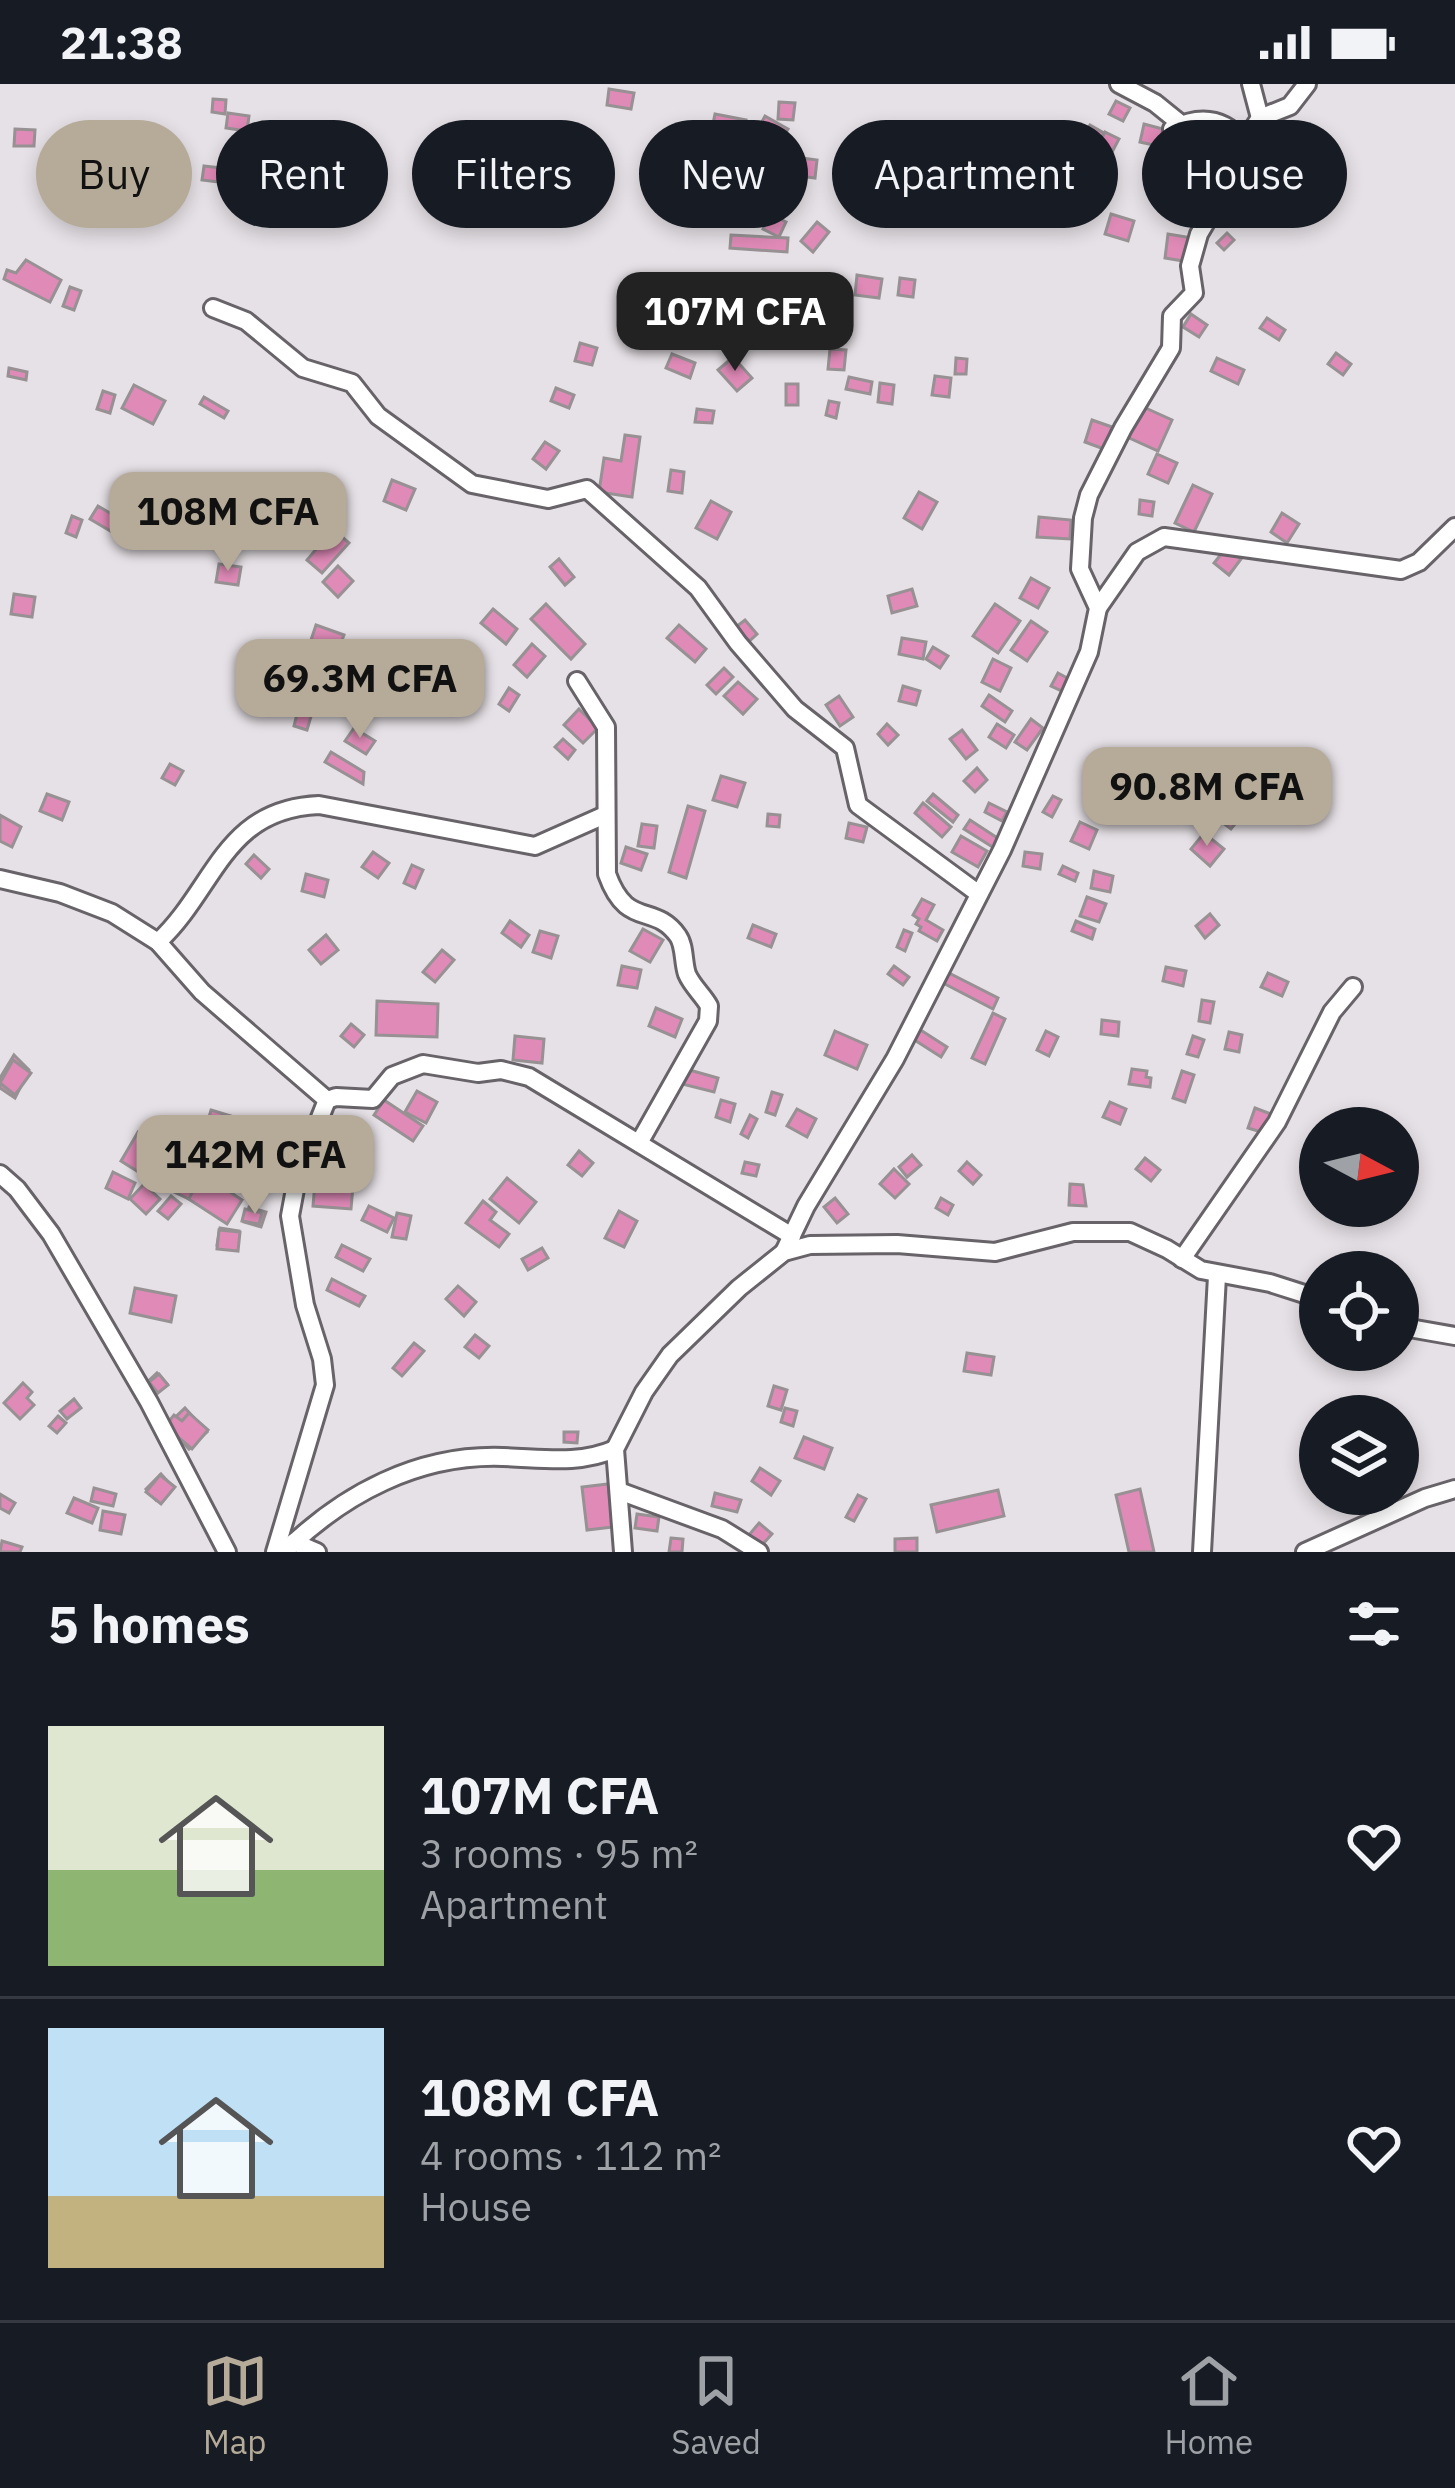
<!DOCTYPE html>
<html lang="en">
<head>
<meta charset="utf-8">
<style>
  body { margin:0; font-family:"IBM Plex Sans",sans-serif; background:#242831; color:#f1f3f6; height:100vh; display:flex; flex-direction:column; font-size:45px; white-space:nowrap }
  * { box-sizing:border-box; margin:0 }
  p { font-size:39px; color:#9ea1a6 }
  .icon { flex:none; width:66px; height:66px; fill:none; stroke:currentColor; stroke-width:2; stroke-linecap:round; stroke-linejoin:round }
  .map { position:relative; height:1468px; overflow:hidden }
  .sheet { display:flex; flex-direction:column; background:#171b24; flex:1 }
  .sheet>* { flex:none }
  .banner { position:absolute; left:36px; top:36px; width:1383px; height:108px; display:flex; gap:24px }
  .needle { width:78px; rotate:97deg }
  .fabs { position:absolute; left:1299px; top:1023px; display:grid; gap:24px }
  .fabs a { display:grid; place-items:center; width:120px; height:120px; border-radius:50%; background:#171b24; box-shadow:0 6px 18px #0003; font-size:60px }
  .price { position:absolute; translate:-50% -102px; padding:0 27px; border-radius:24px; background:#b5ab98; color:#111; font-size:39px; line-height:78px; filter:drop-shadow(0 3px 6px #0008) }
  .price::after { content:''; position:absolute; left:50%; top:72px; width:36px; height:27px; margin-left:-18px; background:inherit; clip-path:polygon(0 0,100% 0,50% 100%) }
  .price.selected { background:#222; color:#fff }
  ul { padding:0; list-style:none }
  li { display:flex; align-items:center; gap:36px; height:300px; padding:0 48px }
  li+li { border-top:3px solid #363941 }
  li span { display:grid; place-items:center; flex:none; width:336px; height:240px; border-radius:0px; color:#555 }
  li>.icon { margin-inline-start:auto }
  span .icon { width:144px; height:144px; fill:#fffc; stroke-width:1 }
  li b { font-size:51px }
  h2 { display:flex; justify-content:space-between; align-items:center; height:144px; padding:0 48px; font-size:51px }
  .tag { padding:0 42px; border-radius:54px; background:#171b24; box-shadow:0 6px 18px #0003; font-size:42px; line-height:108px }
  .tag.selected { background:#b5ab98; color:#111 }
  .status { display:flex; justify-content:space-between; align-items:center; height:84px; padding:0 60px; background:#171b24; direction:ltr }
  .status svg { height:33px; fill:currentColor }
  .tabs { display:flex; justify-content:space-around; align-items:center; height:168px; border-top:3px solid #363941; background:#171b24; font-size:33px; color:#9ea1a6 }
  .tabs a { display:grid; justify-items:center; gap:6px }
  .tabs .selected { color:#b5ab98 }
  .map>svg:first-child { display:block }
  .building { fill:#df8ab7; stroke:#979194; stroke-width:3 }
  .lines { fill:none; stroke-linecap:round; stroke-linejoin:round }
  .minor-casing { stroke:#676368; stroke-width:22 }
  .minor { stroke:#fff; stroke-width:16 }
</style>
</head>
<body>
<div class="status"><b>21:38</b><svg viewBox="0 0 49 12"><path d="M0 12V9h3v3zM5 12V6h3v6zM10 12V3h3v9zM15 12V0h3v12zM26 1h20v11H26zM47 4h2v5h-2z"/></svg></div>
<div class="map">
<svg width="1455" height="1468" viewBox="0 0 1455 1468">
  <rect width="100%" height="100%" fill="#e6e1e6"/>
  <g class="building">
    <polygon points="609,5 634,9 631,25 607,21"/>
    <polygon points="213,15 226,16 225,30 212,28"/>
    <polygon points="1116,17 1130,24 1123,37 1109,30"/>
    <polygon points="779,18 795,19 793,36 778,35"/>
    <polygon points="228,29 249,32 247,47 226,44"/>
    <polygon points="715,30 746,36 741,60 710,54"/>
    <polygon points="765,32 788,45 779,60 757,47"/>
    <polygon points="991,40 1016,43 1014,65 989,62"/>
    <polygon points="1144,40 1163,45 1158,62 1140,58"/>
    <polygon points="1090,41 1104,49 1095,63 1081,54"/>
    <polygon points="15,45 35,46 34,62 14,62"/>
    <polygon points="1105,48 1119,55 1110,72 1096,65"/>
    <polygon points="1205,58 1222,61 1216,89 1188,83 1192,64 1203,66"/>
    <polygon points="768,60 788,65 785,79 764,74"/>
    <polygon points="1090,63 1106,74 1096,88 1080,78"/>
    <polygon points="802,74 817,76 815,94 799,92"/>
    <polygon points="145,81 160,90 153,102 137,93"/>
    <polygon points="204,82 231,85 230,90 236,91 235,100 202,96"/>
    <polygon points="1087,85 1110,99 1103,112 1079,98"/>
    <polygon points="364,89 377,101 368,112 354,101"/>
    <polygon points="770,130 786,138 779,153 763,145"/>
    <polygon points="1111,130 1134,137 1128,157 1105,150"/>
    <polygon points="817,138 829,148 813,168 801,157"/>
    <polygon points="1227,149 1234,156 1224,166 1217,159"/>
    <polygon points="1168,150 1192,154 1189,178 1165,174"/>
    <polygon points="731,151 788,154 787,168 730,164"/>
    <polygon points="26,176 61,196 50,218 4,195 7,186 16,189"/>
    <polygon points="857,191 882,195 879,214 855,211"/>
    <polygon points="900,194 915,196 913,213 898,211"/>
    <polygon points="70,203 81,207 74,226 63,222"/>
    <polygon points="1191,230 1207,241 1199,253 1183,243"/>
    <polygon points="1267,234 1285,246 1279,256 1260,244"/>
    <polygon points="580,259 597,264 592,281 575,277"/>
    <polygon points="830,265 846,266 844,286 828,285"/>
    <polygon points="1336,269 1351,280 1343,291 1328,280"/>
    <polygon points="672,270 695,279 690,294 666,284"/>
    <polygon points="733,273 752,294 737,307 718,286"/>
    <polygon points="956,274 967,275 966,290 955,290"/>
    <polygon points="1217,274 1244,286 1238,300 1211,287"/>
    <polygon points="9,284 27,288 26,296 8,292"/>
    <polygon points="935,292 951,294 949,313 932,311"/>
    <polygon points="849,293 872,298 870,310 846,305"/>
    <polygon points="880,299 894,301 892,320 878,318"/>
    <rect x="786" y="300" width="12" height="21"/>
    <polygon points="134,301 165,317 153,340 122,324"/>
    <polygon points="556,304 574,311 569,324 551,317"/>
    <polygon points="103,307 115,311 110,329 97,325"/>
    <polygon points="204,313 228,327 224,334 200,320"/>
    <polygon points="829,317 839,319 836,334 826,331"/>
    <polygon points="1139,321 1172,336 1158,367 1125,352"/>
    <polygon points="697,325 714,327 712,339 695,338"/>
    <polygon points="1092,336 1112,343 1104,365 1085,358"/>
    <polygon points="625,351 640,353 632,413 599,408 604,374 621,377"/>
    <polygon points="545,358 559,367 546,385 533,375"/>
    <polygon points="1157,370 1177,379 1168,399 1148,390"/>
    <polygon points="671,386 684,388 682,409 668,407"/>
    <polygon points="392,396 415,405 406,426 384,417"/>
    <polygon points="1193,401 1212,410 1194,448 1175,439"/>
    <polygon points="919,408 937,418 922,445 904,434"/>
    <polygon points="1140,416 1154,418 1152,432 1139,430"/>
    <polygon points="711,417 731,428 717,455 696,444"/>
    <polygon points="98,422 120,435 112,448 90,435"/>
    <polygon points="1282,429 1299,440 1287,459 1271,448"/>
    <polygon points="72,432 82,436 76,453 66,449"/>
    <polygon points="1039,433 1071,436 1070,455 1037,453"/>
    <polygon points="333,445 349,459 322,489 307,476"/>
    <polygon points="1226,464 1241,475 1229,491 1214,479"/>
    <polygon points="559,475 574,493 565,501 550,483"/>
    <polygon points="219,480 241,483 238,501 216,498"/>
    <polygon points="338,482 353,497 338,513 323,498"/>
    <polygon points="1031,494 1049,504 1038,524 1020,514"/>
    <polygon points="912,505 917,522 892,529 888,512"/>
    <polygon points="14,510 35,513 32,533 11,530"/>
    <polygon points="546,520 585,560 571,575 531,535"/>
    <polygon points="995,520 1020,537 998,569 973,552"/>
    <polygon points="493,525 517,545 506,560 481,539"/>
    <polygon points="745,536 757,550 745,561 732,546"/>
    <polygon points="1031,537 1047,548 1027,577 1011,566"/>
    <polygon points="316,541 344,551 336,572 309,562"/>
    <polygon points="679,541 706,565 695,578 667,554"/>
    <polygon points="902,554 926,558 923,575 899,570"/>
    <polygon points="532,560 545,572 527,593 514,581"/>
    <polygon points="933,563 948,572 940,584 926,575"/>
    <polygon points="352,567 389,588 379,605 352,590 359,579 348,573"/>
    <polygon points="993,575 1011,584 1000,607 982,598"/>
    <polygon points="724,584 733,593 716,610 707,601"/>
    <polygon points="1058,589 1071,596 1064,608 1051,602"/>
    <polygon points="738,598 757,615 743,630 724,612"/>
    <polygon points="903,602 920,607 916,621 899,617"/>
    <polygon points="509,604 519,611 509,627 499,620"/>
    <polygon points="989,611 1012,627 1005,638 982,622"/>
    <polygon points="839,612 853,633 840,642 826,621"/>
    <polygon points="579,625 598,644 583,659 564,641"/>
    <polygon points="298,626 312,629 307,646 294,642"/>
    <polygon points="1031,635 1043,644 1027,666 1015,658"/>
    <polygon points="887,640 898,651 888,661 878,650"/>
    <polygon points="997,640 1014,651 1006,664 989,653"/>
    <polygon points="354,644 375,657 366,670 345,657"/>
    <polygon points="962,646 977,666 966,675 950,655"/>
    <polygon points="563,655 575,666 568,675 555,663"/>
    <polygon points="331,668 364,688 363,700 325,678"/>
    <polygon points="170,680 183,687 175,701 162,694"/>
    <polygon points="977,684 987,696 975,708 964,697"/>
    <polygon points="721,692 745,699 737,723 713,716"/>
    <polygon points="47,710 69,718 62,736 40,727"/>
    <polygon points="933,710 958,731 953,738 927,717"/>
    <polygon points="1053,712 1061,716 1052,733 1043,728"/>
    <polygon points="1226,718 1243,730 1231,745 1215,733"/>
    <polygon points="923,719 951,743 942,753 915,729"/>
    <polygon points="989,719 1007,728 1002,737 985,728"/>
    <polygon points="688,722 705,727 686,794 669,788"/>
    <polygon points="768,730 780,731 779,743 767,742"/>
    <polygon points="0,731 21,743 12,763 0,757"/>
    <polygon points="970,736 999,755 994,764 964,745"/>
    <polygon points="1080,738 1097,746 1089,765 1071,757"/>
    <polygon points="849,739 867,743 863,758 846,754"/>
    <polygon points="642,740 657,742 654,764 638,762"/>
    <polygon points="1204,749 1224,765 1210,782 1191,765"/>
    <polygon points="961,752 987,767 978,783 952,768"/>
    <polygon points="626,763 647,770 641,786 621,779"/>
    <polygon points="373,768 389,779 378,794 362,783"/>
    <polygon points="1025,768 1042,770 1040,785 1023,782"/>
    <polygon points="254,771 269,785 261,794 246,780"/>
    <polygon points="412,781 423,786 415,804 404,799"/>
    <polygon points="1063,782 1078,789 1075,797 1059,790"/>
    <polygon points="1094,787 1113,792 1110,808 1091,804"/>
    <polygon points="306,790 328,796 324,813 302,807"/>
    <polygon points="1087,813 1106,820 1099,838 1080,832"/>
    <polygon points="922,815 934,821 926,836 943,846 937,857 919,847 921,843 916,840 919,835 913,831"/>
    <polygon points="1210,830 1219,841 1205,854 1196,842"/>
    <polygon points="510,837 529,851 521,863 502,849"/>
    <polygon points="1076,837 1095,845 1092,855 1072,847"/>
    <polygon points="753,841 776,850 771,863 748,854"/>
    <polygon points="643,845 663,856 650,878 630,867"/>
    <polygon points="904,846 912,849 905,867 897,863"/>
    <polygon points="540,847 558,852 551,874 533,868"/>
    <polygon points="326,851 338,866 321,880 309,866"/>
    <polygon points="442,866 454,876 435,898 423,888"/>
    <polygon points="622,882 641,886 637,904 618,901"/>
    <polygon points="894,882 909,893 903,901 888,890"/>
    <polygon points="1166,883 1186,887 1183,902 1163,897"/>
    <polygon points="949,889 998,914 993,925 943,899"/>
    <polygon points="1268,889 1288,898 1282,912 1261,903"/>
    <polygon points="1202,916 1214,918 1210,939 1199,937"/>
    <polygon points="377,917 438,920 437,953 376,951"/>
    <polygon points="656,924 682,935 675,953 649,942"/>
    <polygon points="993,929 1005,935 985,980 972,974"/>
    <polygon points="1102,936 1119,938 1118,952 1101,950"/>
    <polygon points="351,940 364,951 354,963 341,952"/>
    <polygon points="919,945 947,963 941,973 913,955"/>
    <polygon points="835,947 867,961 857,985 825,971"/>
    <polygon points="1046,947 1058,953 1049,972 1037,966"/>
    <polygon points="1229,948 1242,951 1239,968 1225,965"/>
    <polygon points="515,952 544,955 542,979 513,976"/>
    <polygon points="1193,952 1204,956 1198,973 1187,970"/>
    <polygon points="14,971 29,986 15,1014 0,1004 0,994"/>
    <polygon points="13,976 31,989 15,1011 0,999"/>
    <polygon points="686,985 718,994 714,1008 682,1000"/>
    <polygon points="1132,985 1147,987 1146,993 1151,994 1150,1003 1129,1000"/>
    <polygon points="1182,987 1194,991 1185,1018 1173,1014"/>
    <polygon points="417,1007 437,1018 426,1039 405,1028"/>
    <polygon points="772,1008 782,1011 775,1031 766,1028"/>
    <polygon points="384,1016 423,1042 413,1057 374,1031"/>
    <polygon points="721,1016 735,1020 730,1038 716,1033"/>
    <polygon points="1110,1018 1126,1025 1120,1040 1103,1033"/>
    <polygon points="1255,1024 1271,1030 1264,1049 1248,1044"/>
    <polygon points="797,1025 816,1035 807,1053 787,1042"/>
    <polygon points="211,1026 231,1032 228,1045 207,1040"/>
    <polygon points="750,1031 757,1035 748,1054 741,1050"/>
    <polygon points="138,1048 161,1062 143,1091 121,1077"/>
    <polygon points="226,1062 241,1069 230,1092 216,1086"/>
    <polygon points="579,1067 593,1079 582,1092 568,1081"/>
    <polygon points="912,1071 921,1081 907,1093 899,1083"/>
    <polygon points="1145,1074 1160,1086 1151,1097 1136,1085"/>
    <polygon points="745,1078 759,1081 756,1092 742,1089"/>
    <polygon points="967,1078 981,1091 973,1100 959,1087"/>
    <polygon points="894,1085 909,1100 895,1114 880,1100"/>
    <polygon points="197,1086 242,1116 227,1140 181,1110"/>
    <polygon points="113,1088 135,1099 128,1115 106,1104"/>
    <polygon points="173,1094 194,1104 189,1115 168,1105"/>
    <polygon points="507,1094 536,1118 519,1139 490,1115"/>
    <polygon points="315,1098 353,1102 351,1125 313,1122"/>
    <polygon points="144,1100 160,1115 146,1130 130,1115"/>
    <polygon points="1070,1100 1083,1101 1086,1122 1069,1121"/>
    <polygon points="171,1112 181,1120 168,1135 158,1127"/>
    <polygon points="835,1114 848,1130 837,1139 824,1123"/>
    <polygon points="941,1114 953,1121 948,1131 936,1124"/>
    <polygon points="483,1117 496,1128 490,1136 509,1150 499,1163 466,1139"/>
    <polygon points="369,1122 394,1134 387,1148 362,1136"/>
    <polygon points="249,1123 266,1128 261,1143 244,1138"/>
    <polygon points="245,1125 262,1129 259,1140 242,1137"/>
    <polygon points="619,1127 637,1137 624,1163 605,1154"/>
    <polygon points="397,1129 411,1132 406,1155 392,1153"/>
    <polygon points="220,1144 239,1147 237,1164 217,1161"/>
    <polygon points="219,1146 240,1148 238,1167 217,1165"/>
    <polygon points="342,1161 370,1175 363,1187 336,1173"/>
    <polygon points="542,1164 548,1174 528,1186 522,1175"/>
    <polygon points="332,1195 365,1212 359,1222 327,1206"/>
    <polygon points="458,1202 476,1218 464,1232 446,1215"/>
    <polygon points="135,1204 176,1212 171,1238 130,1229"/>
    <polygon points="475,1251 489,1262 479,1274 465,1263"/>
    <polygon points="414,1259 424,1267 402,1292 393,1284"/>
    <polygon points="967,1269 994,1273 991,1291 964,1287"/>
    <polygon points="157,1289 167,1300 154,1312 144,1301"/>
    <polygon points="159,1290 168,1301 158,1309 149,1298"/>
    <polygon points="23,1299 32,1308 27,1314 34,1321 20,1335 4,1319"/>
    <polygon points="774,1302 787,1306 781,1326 768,1322"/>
    <polygon points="74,1315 81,1324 67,1335 60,1327"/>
    <polygon points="185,1324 207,1348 189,1365 167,1341"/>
    <polygon points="785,1324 797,1327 793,1342 781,1338"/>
    <polygon points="189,1329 208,1346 192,1365 165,1342 174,1331 182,1337"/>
    <polygon points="58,1332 66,1339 57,1349 49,1342"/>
    <polygon points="564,1348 578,1348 577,1359 564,1358"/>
    <polygon points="804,1353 832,1364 824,1385 795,1374"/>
    <polygon points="760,1384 780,1397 771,1411 752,1397"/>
    <polygon points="161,1390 171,1401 156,1416 146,1405"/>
    <polygon points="160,1391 175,1403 161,1420 146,1408"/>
    <polygon points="608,1400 613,1443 587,1446 582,1403"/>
    <polygon points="94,1404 116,1410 113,1422 91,1417"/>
    <polygon points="1140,1405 1154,1468 1129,1468 1116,1411"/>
    <polygon points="998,1406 1004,1432 937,1448 931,1421"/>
    <polygon points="715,1409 741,1416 737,1428 712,1422"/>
    <polygon points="0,1410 15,1419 9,1429 0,1424"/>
    <polygon points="858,1411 866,1415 854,1437 846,1433"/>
    <polygon points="74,1414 98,1424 92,1439 67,1429"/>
    <polygon points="103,1427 125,1431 121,1450 100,1446"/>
    <polygon points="637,1430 659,1433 657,1447 635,1444"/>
    <polygon points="759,1439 772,1450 761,1462 749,1451"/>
    <polygon points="671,1454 683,1455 682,1468 669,1468"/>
    <polygon points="917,1454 917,1468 895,1468 895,1455"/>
    <polygon points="2,1457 22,1463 20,1468 0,1468"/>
  </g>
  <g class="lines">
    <g class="minor-casing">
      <g id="minor">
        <path d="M1119,0l36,19 26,21 -9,5c28,-14 51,-12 72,13"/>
        <polyline points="1251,0 1260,34"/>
        <polyline points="213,224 246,237 303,284 352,299 378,332 472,400 548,415 587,405 698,504 738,559 795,625 845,664 858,721 979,810"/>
        <polyline points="1098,524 1137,468 1164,453 1401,486 1419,478 1455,443"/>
        <path d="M577,597l29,46 1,147c20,56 47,28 71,62 7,10 5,27 9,38 5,12 16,21 22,32l-1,15 -69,122"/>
        <polyline points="0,795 60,809 112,829 158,858 202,908 327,1016 336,1013 373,1015 392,992 423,980 478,989 501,986 529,993 792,1152"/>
        <path d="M158,858c58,-54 65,-133 161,-137l216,41 70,-31"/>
        <polyline points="0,1090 17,1105 51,1150 149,1318 227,1468"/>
        <polyline points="784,1168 806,1122 895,975 1002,766 1089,568 1098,524 1080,485 1083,434 1089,411 1123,344 1171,264 1172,232 1194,209 1190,182 1199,150 1231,96 1244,58 1260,34 1290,22 1307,0"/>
        <polyline points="1182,1175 1277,1038 1332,928 1353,903"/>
        <polyline points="1398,1242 1455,1252"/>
        <polyline points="619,1407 722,1445 759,1468"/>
        <polyline points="294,1458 317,1468"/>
        <polyline points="275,1468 325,1301 322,1275 305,1221 290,1132 298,1089 327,1016"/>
        <path d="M284,1468c59,-58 134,-98 219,-95 39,1 75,8 112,-8"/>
        <polyline points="623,1468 615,1365 644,1308 670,1271 739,1204 784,1168 810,1161 897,1160 995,1168 1073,1148 1130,1148 1167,1165 1201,1186 1270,1199 1320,1215"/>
        <polyline points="1202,1468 1217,1192"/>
        <polyline points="1305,1468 1425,1414 1455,1405"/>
      </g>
    </g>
    <use href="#minor" class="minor"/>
  </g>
</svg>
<div class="fabs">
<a><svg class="needle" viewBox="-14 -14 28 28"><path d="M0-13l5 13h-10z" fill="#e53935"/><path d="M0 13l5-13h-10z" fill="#9ea1a6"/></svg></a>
<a><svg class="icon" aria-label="locate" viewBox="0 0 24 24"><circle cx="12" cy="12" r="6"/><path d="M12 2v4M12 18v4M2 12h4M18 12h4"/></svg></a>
<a><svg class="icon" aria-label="layers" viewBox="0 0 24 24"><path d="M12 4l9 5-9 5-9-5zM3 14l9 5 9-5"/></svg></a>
</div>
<b class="price selected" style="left:735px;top:290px">107M CFA</b>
<b class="price" style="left:228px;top:490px">108M CFA</b>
<b class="price" style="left:360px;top:657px">69.3M CFA</b>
<b class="price" style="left:1207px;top:765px">90.8M CFA</b>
<b class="price" style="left:255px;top:1133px">142M CFA</b>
<div class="banner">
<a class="tag selected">Buy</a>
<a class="tag">Rent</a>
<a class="tag">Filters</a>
<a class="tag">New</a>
<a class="tag">Apartment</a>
<a class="tag">House</a>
</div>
</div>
<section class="sheet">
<h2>5 homes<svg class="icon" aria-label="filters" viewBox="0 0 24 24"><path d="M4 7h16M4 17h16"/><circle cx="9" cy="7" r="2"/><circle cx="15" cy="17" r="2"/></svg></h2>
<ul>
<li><span style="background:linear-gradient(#dfe7d0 60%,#8fb573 0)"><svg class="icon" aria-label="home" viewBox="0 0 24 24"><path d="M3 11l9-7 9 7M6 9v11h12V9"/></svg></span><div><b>107M CFA</b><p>3 rooms · 95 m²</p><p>Apartment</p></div><svg class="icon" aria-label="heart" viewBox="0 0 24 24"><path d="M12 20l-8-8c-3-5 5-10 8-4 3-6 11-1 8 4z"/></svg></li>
<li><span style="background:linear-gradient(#bfe0f5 70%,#c2b280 0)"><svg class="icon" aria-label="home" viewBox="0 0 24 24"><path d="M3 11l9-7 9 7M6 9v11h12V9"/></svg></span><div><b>108M CFA</b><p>4 rooms · 112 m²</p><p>House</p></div><svg class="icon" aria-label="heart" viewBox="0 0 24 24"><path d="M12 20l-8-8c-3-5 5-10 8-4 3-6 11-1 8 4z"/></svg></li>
</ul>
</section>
<nav class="tabs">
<a class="selected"><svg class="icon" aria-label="map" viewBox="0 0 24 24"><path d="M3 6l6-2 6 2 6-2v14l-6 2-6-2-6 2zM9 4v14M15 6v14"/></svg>Map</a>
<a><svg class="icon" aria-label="saved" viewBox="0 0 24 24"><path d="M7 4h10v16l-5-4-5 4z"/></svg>Saved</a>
<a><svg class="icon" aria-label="home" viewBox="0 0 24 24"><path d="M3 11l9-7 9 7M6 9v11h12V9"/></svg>Home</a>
</nav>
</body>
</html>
